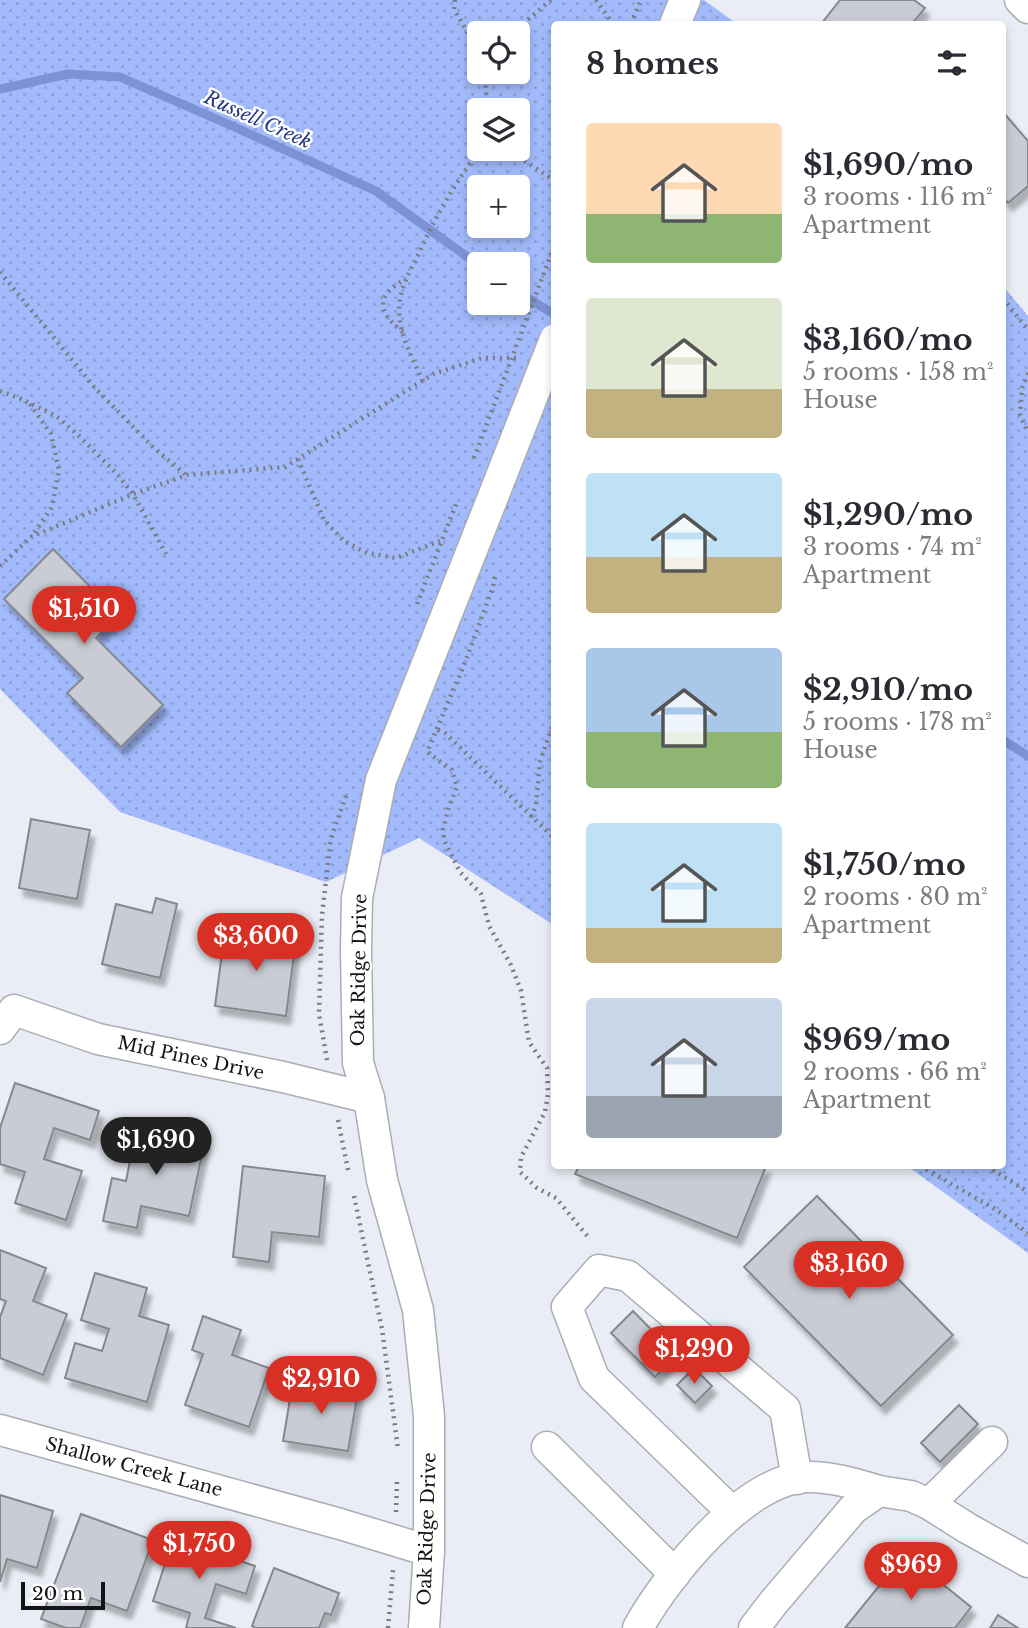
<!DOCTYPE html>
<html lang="en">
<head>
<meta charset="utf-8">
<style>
  body { margin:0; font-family:"Libre Baskerville",serif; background:#f2f2f3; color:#2b2b33; height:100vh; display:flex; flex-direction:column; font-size:26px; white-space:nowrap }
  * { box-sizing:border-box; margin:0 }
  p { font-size:23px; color:#7c7c81 }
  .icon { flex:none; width:38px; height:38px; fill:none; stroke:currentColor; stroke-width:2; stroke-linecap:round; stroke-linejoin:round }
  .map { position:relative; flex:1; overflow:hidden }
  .drawer { position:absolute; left:551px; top:21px; width:455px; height:1148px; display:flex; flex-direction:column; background:#fff; border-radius:7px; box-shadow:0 4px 10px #0003 }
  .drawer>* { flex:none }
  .fabs { position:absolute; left:467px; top:21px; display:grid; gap:14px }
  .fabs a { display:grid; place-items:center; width:63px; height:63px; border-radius:7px; background:#fff; box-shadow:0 4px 10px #0003; font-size:35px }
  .scale { position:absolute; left:21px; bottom:18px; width:84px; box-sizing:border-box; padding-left:7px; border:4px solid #131416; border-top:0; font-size:19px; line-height:24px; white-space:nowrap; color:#131416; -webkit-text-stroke:5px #fff; paint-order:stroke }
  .price { position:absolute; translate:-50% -60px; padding:0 16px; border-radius:24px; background:#d93025; color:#fff; font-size:23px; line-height:46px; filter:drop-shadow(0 2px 4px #0008) }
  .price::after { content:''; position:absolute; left:50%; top:42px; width:21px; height:16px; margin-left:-10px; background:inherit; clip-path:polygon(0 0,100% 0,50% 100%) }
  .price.selected { background:#222; color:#fff }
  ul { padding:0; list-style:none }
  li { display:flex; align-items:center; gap:21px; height:175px; padding:0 35px }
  li span { display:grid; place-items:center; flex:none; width:196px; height:140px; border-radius:7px; color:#555 }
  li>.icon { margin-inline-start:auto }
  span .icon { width:84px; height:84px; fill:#fffc; stroke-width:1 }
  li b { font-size:30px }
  h2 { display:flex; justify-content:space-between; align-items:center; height:84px; padding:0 35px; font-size:30px }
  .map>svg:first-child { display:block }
  .grass { fill:url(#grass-dots); fill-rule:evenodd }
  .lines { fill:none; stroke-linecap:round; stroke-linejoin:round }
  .stream { stroke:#7b92d4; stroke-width:9 }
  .building { fill:#c9ccd4; stroke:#85888f; stroke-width:2; filter:url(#shadow) }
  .minor-casing { stroke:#aaadb4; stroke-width:33 }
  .path { stroke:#7a7c81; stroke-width:4.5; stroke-dasharray:2 5; stroke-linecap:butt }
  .minor { stroke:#fff; stroke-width:30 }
  .minor-bridge-casing { stroke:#aaadb4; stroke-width:33; stroke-linecap:butt }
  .path-bridge { stroke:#7a7c81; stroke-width:4.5; stroke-dasharray:2 5; stroke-linecap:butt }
  .minor-bridge { stroke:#fff; stroke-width:30 }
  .labels { text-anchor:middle; stroke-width:5; stroke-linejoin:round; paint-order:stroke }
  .street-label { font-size:18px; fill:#131416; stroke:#fff }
  .water-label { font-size:19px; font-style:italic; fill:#253885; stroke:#fff }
</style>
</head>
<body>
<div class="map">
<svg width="1028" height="1628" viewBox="0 0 1028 1628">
  <defs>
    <pattern id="grass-dots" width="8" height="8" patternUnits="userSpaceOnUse" patternTransform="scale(1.75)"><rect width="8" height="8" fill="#a2bafb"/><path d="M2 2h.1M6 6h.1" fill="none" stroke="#8b9fd6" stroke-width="1.8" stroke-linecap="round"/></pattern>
    <filter id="shadow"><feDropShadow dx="4.5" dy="8" stdDeviation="2" flood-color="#0004"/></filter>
  </defs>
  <rect width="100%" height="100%" fill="#eaedf5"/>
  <g class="grass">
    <path d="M0,0h704l33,24h-182v902l-136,-88 -93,44 -206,-70 -120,-123zM480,33h38v39h-38zM480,110h38v39h-38zM480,187h38v39h-38zM480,264h38v39h-38z"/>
    <polygon points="1003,286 1028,316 1028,1253 907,1166 1003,1166"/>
  </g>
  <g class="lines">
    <g class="stream">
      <polyline points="0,89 68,74 120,77 230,125 376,191 480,266"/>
      <polyline points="518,292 555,315"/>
      <polyline points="1003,740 1028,756"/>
    </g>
  </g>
  <g class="building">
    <polygon points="840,0 914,0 925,8 912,24 823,24 822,23"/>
    <polygon points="1003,112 1028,141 1028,186 1008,203 1003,197"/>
    <polygon points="53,549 118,615 96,638 163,705 121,747 67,693 83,678 4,599"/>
    <polygon points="31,819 90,830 77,899 19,888"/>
    <polygon points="156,898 177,904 160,978 102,964 116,904 152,913"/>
    <polygon points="225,930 296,939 286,1016 215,1006"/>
    <polygon points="15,1083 99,1111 90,1140 54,1128 44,1159 82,1171 66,1220 15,1203 25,1172 0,1164 0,1128"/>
    <polygon points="137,1126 205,1140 189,1216 141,1206 137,1228 103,1221 112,1178 126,1181"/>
    <polygon points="243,1166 325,1176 319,1237 272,1232 269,1262 233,1257"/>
    <polygon points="579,1166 766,1166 737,1238 575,1174"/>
    <polygon points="817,1196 953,1335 881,1406 744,1267"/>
    <polygon points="0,1250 46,1268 33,1301 67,1314 43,1375 0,1358 0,1317 6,1301 0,1299"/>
    <polygon points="95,1273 147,1288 139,1316 169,1325 147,1402 65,1378 75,1343 102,1351 109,1329 81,1320"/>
    <polygon points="633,1311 677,1356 655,1377 611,1333"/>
    <polygon points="203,1316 241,1330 232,1355 269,1368 249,1427 185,1405 203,1354 192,1350"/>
    <polygon points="694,1368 712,1386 695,1403 677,1385"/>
    <polygon points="293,1381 358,1391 348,1451 283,1441"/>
    <polygon points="959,1405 978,1424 940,1462 921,1443"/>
    <polygon points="0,1495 53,1511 37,1568 7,1559 0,1582"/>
    <polygon points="81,1514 153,1540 127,1611 91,1598 80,1628 66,1628 41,1619"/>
    <polygon points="173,1539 255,1566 246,1594 216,1584 205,1618 236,1628 186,1628 190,1613 153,1601"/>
    <polygon points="905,1554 971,1607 955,1628 845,1628"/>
    <polygon points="274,1568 339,1593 331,1615 325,1613 319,1628 256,1628 252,1626"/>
    <polygon points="998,1615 1018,1628 990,1628"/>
  </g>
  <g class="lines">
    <g class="minor-casing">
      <g id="minor">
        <polyline points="1020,0 1028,8"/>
        <polyline points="675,24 685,0"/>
        <polyline points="0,1029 14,1010 98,1039 283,1077 369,1098"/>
        <polyline points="0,1430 340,1524 429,1551"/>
        <polyline points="547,1447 675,1574"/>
        <polyline points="929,1504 992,1442"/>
        <polyline points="732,1512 594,1378 567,1307 599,1270 628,1276 785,1409 797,1479"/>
        <polyline points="424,1628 429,1551 429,1416 418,1310 382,1180 369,1098 358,1063 356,951 357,898 381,780 491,502"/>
        <path d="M638,1628c28,-51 105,-147 167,-151 25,-1 51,7 74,14"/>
        <polyline points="754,1628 774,1602 853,1509 879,1491 911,1496 929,1504 967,1528 1028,1562"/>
      </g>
    </g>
    <g class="path">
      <polyline points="455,0 454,9 475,46 480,61"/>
      <polyline points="596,0 613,24"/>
      <polyline points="631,24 641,0"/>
      <polyline points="512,33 551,0"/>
      <polyline points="483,72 485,77 487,110"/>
      <polyline points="507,149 555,181"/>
      <polyline points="0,272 95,388 153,447 186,475"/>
      <polyline points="1003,298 1028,330"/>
      <path d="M403,332c-26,-20 -28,-37 3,-53"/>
      <polyline points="1028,373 1022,388 1020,414 1028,433"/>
      <path d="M423,381c-11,-23 -23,-45 -24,-71 0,-19 10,-38 19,-55 17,-38 38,-73 62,-106"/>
      <polyline points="0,391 19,398 56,416 76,433 118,475 133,494 166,554"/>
      <polyline points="30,404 51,434 59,470 52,507 32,536"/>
      <polyline points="298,459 324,520 344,541 367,553 396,558 440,541"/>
      <polyline points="0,566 31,537 133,494 187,475 285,467 433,374 482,358 517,358"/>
      <polyline points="495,577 493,587 464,665 427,752 452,770 457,787 449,806 443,830 444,840 460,872 481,894 489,926 511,965 521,991 529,1042 547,1068 548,1094 545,1112 521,1157 520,1172 537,1188 556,1198 589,1238"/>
      <polyline points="417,604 457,502"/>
      <polyline points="438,730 445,733 555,839"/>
      <polyline points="531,817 536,806 540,762 555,718"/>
      <polyline points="327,1060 319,1014 322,915 331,838 347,793"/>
      <polyline points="338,1120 348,1170"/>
      <polyline points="920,1166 995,1209 1028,1233"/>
      <polyline points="987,1166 1028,1192"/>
      <polyline points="354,1196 382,1329 398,1449"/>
      <polyline points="396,1512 397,1479"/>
      <polyline points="388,1628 393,1570"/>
    </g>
    <use href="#minor" class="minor"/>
    <g class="minor-bridge-casing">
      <polyline id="minor-bridge" points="491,502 555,339"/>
    </g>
    <polyline class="path-bridge" points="474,458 555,244"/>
    <use href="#minor-bridge" class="minor-bridge"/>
  </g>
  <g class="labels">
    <g class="street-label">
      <text transform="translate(359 970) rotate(-89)" y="6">Oak Ridge Drive</text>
      <text transform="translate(191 1058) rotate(12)" y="6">Mid Pines Drive</text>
      <text transform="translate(134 1467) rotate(15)" y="6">Shallow Creek Lane</text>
      <text transform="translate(427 1529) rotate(-88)" y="6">Oak Ridge Drive</text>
    </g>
    <g class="water-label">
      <text transform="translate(258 119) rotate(24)" y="7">Russell Creek</text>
    </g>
  </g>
</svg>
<div class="fabs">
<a><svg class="icon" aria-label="locate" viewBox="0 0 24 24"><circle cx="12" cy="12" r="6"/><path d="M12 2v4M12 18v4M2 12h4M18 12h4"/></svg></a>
<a><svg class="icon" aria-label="layers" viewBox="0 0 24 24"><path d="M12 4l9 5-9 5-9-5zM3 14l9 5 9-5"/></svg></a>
<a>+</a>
<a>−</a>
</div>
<div class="scale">20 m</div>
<b class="price" style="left:84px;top:646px">$1,510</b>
<b class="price" style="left:256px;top:973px">$3,600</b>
<b class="price selected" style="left:156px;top:1177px">$1,690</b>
<b class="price" style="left:849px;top:1301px">$3,160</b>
<b class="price" style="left:694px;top:1386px">$1,290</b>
<b class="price" style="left:321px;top:1416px">$2,910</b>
<b class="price" style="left:199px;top:1581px">$1,750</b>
<b class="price" style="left:911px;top:1602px">$969</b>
<section class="drawer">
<h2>8 homes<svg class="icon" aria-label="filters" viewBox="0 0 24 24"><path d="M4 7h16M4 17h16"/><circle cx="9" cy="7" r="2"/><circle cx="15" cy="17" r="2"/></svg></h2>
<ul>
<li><span style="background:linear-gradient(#ffd9b3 65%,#8fb573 0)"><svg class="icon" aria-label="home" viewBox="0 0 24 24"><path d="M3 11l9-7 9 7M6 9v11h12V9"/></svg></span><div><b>$1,690/mo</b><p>3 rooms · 116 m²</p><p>Apartment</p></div></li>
<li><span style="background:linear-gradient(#dfe7d0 65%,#c2b280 0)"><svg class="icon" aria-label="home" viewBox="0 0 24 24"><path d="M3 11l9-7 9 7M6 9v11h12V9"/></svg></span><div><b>$3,160/mo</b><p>5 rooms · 158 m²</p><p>House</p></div></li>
<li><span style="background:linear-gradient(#bfe0f5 60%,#c2b280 0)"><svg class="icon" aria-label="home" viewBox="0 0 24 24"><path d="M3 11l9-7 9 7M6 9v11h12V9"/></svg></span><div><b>$1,290/mo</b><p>3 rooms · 74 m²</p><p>Apartment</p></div></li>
<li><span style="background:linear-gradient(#a9c7e8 60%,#8fb573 0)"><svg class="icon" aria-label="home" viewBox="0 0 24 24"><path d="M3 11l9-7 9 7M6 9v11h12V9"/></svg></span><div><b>$2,910/mo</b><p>5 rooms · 178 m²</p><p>House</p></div></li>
<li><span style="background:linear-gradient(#bfe0f5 75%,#c2b280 0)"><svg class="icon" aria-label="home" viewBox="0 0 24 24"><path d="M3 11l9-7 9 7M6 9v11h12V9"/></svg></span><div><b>$1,750/mo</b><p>2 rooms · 80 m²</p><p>Apartment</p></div></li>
<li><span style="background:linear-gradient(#c9d6e8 70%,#9aa5b1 0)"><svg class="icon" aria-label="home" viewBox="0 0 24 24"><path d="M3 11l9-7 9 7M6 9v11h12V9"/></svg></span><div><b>$969/mo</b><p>2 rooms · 66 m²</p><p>Apartment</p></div></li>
</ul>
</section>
</div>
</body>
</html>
